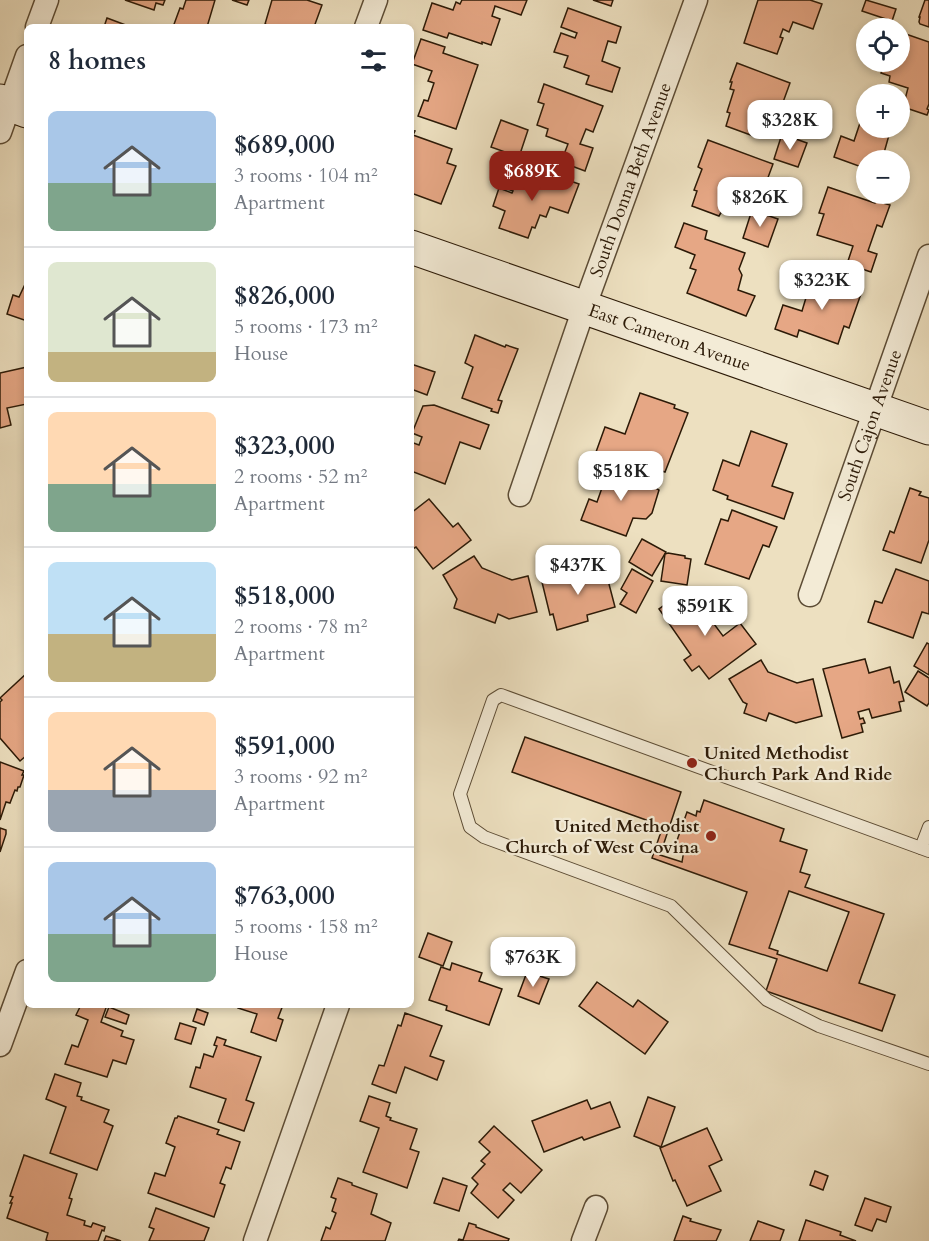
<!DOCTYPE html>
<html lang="en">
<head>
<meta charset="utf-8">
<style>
  body { margin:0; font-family:Cardo,serif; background:#f6f6f7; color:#1f2937; height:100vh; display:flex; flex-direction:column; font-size:22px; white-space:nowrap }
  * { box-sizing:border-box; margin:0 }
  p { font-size:20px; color:#747a83 }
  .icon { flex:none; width:33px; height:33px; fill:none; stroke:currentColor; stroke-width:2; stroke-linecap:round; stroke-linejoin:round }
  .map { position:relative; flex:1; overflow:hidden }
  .drawer { position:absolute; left:24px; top:24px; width:390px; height:984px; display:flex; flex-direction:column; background:#fff; border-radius:9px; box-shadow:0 3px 9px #0003 }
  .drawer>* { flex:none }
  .buttons { position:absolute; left:856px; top:18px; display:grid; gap:12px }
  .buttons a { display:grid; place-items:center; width:54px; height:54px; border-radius:50%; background:#fff; box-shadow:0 3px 9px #0003; font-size:30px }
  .price { position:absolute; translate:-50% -51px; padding:0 14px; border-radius:12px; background:#fff; color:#222; font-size:20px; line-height:39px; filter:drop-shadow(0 2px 3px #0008) }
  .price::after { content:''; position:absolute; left:50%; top:36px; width:18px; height:14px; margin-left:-9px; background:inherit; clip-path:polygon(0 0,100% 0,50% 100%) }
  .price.on { background:#8f2418; color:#fff }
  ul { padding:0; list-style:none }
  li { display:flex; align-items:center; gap:18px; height:150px; padding:0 24px }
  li+li { border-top:2px solid #e0e1e3 }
  li span { display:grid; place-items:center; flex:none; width:168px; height:120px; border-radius:9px; color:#555 }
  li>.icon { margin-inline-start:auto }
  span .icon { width:72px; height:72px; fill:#fffc; stroke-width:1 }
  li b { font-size:26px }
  h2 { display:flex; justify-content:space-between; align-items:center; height:72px; padding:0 24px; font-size:26px }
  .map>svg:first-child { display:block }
  .building { fill:#e6a785; stroke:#2c1a07; stroke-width:1.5; fill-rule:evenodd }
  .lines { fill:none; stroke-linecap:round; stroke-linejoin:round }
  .lane-casing { stroke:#5c4c35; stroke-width:14 }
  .street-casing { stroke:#5c4c35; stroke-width:25 }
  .secondary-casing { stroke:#2c1a07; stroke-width:35 }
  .lane { stroke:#f3ebd6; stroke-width:12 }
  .street { stroke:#f3ebd6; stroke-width:22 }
  .secondary { stroke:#f3ebd6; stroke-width:33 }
  .poi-dot { fill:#8f2418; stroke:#f3ebd6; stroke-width:2 }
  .labels { text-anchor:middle; stroke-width:4.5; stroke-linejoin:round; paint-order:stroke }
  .street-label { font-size:18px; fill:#2c1a07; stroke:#f3ebd6 }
  .poi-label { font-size:18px; font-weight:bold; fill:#2c1a07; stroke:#f3ebd6; text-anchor:start }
</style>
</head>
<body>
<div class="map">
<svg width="929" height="1241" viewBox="0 0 929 1241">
  <rect width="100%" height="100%" fill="#ede0c0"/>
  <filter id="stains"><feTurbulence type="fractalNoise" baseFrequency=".00333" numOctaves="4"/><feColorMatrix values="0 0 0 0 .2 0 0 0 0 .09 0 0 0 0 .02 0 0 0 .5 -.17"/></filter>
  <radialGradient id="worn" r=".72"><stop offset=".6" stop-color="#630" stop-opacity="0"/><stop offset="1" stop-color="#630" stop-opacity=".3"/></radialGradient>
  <g class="building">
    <polygon points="125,0 165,0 163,5 156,3 154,10"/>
    <polygon points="186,0 215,0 207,27 173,27 180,8 183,9"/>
    <polygon points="232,0 249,0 247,5"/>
    <polygon points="272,0 307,0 322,5 314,27 273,27 265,24"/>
    <polygon points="462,0 527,0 521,15 495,6 492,16 500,19 491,45 482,42 482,44 449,33 447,38 423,30 432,3 453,10 456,2 460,4"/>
    <polygon points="593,0 613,0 611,6"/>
    <polygon points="758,0 810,0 822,4 813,29 793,22 789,32 783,29 780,37 783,38 777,54 744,43"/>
    <polygon points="866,0 896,9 892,21 862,11"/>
    <polygon points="925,0 929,0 929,27 920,24 919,22 920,17 919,17"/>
    <polygon points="568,8 621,27 616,43 608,41 602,61 620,68 612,92 586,84 589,76 564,67 568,56 554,52 561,33 575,38 577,33 561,27"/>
    <polygon points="107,18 131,27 104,27"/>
    <polygon points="900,32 929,42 929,104 927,109 929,110 927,115 903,107 908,88 889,82 890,76 881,73 882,70 878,69 881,62 900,62"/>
    <polygon points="421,39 445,47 443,53 478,65 456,129 418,116 424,100 428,101 434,83 428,81 432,71 412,64"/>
    <polygon points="737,63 790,83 782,105 777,103 766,133 758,130 756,137 726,126 730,113 727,112 734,90 730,89 732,82 730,82"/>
    <polygon points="544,84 603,106 593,132 586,129 580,144 593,148 585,171 561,162 568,144 546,136 548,129 537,125 544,104 538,102"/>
    <polygon points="864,111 867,112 867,128 891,128 882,160 867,160 867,169 834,157 841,136 854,141"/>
    <polygon points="501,120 528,130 519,157 491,147"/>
    <polygon points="411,130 415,131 413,135 452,149 447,163 456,166 441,204 411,193"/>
    <polygon points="782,134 807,143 798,167 774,159"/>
    <polygon points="708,140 773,164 763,191 740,182 728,213 722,211 719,216 692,206 697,191 694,190 702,169 698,167"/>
    <polygon points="513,171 553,185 556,176 579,184 568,213 550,207 546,217 540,215 535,228 532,227 528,238 499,228 505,211 493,206 499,188 512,193 513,191 507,189"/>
    <polygon points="828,187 875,203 876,201 890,205 882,227 877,225 868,251 877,254 871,272 847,264 853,246 817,235 824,214 819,213"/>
    <polygon points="752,210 778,219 768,247 743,238"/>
    <polygon points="684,223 707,231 705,239 745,253 739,269 742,275 738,290 755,296 746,316 687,293 696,270 690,268 695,255 675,247"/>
    <polygon points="815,276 823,277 862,291 849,328 844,326 838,344 799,330 797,337 775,329 783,305 802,311 811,281"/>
    <polygon points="27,280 27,321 7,314 13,295 19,297"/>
    <polygon points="475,335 505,347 506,345 518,349 498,400 502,401 498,413 491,411 492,409 462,398 473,367 465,363"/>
    <polygon points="411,364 435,372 427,395 411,389"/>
    <polygon points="27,367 27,404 7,408 11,425 0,428 0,373"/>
    <polygon points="640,393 675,405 674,408 688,413 665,472 652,468 651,471 596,452 605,427 625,434"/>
    <polygon points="434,405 489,425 480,449 460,442 445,484 411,471 411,442 419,445 422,437 412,433 423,406"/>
    <polygon points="751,431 787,444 772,486 793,493 784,519 727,499 728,496 713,490 723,460 739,466"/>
    <polygon points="609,468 653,483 652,486 659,490 652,513 646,519 633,518 626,536 581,520 589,499 597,502"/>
    <polygon points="910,488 921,492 919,495 929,498 929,540 921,563 883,550 890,531 894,533"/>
    <polygon points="429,499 453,527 458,523 471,540 433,569 416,547 411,550 411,513"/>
    <polygon points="732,510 777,527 769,547 763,545 749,579 705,564 721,519 728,521"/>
    <polygon points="642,539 666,552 652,576 629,562"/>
    <polygon points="668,553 685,556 685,558 691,559 687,585 661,581 665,554"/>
    <polygon points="474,556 482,568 512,580 528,576 537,612 509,619 498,614 495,623 454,608 457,599 443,575"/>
    <polygon points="604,565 615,607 587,615 588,621 557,630 553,614 550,615 541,578 559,573 560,579 571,576 570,573"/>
    <polygon points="632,569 653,581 636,613 620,604 627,593 621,589"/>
    <polygon points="896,569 929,581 929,614 922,612 913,638 868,622 875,601 882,603"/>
    <polygon points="681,593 690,605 696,600 723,636 740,623 756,644 709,679 699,666 692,671 684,660 691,655 659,609"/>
    <polygon points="927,643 929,644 929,675 914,666"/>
    <polygon points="865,659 869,673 890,667 894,683 899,681 904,701 899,702 901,711 872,718 869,709 858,712 860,719 863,718 865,723 861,724 863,732 842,738 823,669"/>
    <polygon points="761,660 768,672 797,683 813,679 822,716 796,723 769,713 766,721 744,713 747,704 743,702 729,679"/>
    <polygon points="918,671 929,678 929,703 927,706 905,692"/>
    <polygon points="27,673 27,755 20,761 0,738 0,702 2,700 0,698"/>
    <path d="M525,737l156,55 -21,63 22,7 2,-12 -9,-4 12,-34 9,4 1,-5 3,1 4,-12 80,29 -4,12 27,9 -7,22 10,3 -5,12 79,27 -25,69 36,12 -13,36 -116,-40 11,-32 -48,-15 18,-52 -95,-34 11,-32 -151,-54zM789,891l60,21 -22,59 -50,-17 1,-3 -9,-3z"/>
    <polygon points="0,762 24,771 22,775 24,775 20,787 18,787 17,791 15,790 10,803 6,802 0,820"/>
    <polygon points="0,828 6,830 6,834 0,852"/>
    <polygon points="428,933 452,942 443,966 419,957"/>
    <polygon points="452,963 482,973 479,981 502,989 489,1025 446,1010 447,1006 429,1000 441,967 450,970"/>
    <polygon points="527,972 549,979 539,1004 518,996"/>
    <polygon points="597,982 633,1007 638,1000 668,1022 645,1054 579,1006"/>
    <polygon points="81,1005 107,1005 101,1022 123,1031 121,1036 134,1040 126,1064 113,1060 107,1077 65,1064 72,1045 78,1047 88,1020 76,1015"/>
    <polygon points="239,1005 283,1005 278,1018 283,1020 276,1041 251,1032 257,1014 238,1008"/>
    <polygon points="109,1007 129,1015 126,1024 105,1017"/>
    <polygon points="197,1009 208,1013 204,1025 193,1021"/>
    <polygon points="405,1013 442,1026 430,1056 444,1061 437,1080 405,1067 396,1093 372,1084 379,1065 384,1066 398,1025 401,1026"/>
    <polygon points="180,1023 196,1028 191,1044 175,1039"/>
    <polygon points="217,1037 226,1040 224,1045 261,1057 246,1100 254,1103 244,1131 218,1122 226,1099 190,1087 196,1067 200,1068 204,1054 213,1057 217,1046 214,1045"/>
    <polygon points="55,1074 81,1083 77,1096 82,1097 81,1100 109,1110 104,1122 113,1126 97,1170 50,1153 66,1107 46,1099"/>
    <polygon points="369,1096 390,1103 386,1116 391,1118 390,1120 417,1129 410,1149 419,1152 407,1188 363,1172 379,1128 360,1121"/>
    <polygon points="648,1097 675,1107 661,1147 634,1136"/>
    <polygon points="587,1100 591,1109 610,1102 620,1127 584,1140 582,1137 544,1152 532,1121"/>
    <polygon points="178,1116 219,1130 217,1134 240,1142 231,1169 226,1167 220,1183 225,1185 214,1217 148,1193 155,1173 165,1176 175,1147 166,1143 175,1118 177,1118"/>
    <polygon points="494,1126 542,1170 521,1193 510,1183 503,1190 514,1200 498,1218 471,1193 478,1184 472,1178 485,1164 481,1161 490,1152 479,1142"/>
    <polygon points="707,1128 722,1160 709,1166 721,1191 687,1206 675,1180 673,1181 660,1148"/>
    <polygon points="24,1155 77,1174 69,1198 72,1199 67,1215 85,1221 84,1225 91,1227 93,1223 105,1227 104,1231 102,1230 98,1241 48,1241 46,1240 48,1233 7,1218 12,1203 10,1203 13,1197 10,1196"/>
    <polygon points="815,1171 828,1176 823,1190 810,1185"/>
    <polygon points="338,1178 352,1183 352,1185 377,1194 371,1214 391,1223 385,1241 321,1241 326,1227 330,1229 336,1213 332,1211 336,1199 331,1197"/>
    <polygon points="443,1178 467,1186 459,1211 434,1203"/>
    <polygon points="865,1198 891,1207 886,1222 877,1219 872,1231 855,1225"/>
    <polygon points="156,1208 209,1228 204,1241 149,1241 154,1229 149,1227"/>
    <polygon points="683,1216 691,1219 690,1221 721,1230 716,1241 674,1241"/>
    <polygon points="806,1220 841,1232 840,1235 856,1241 799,1241"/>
    <polygon points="758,1221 784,1230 780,1241 750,1241"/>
    <polygon points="469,1223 476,1225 476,1227 509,1239 508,1241 458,1241 459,1239 463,1240"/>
    <polygon points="106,1236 121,1241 104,1241"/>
  </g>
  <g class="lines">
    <g class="lane-casing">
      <g id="lane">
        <polyline points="921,848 929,827"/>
        <polyline points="929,851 501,695 493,700 460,794 470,827 484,837 671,906 767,1000 819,1026 929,1064"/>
      </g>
    </g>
    <g class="street-casing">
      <g id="street">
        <polyline points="37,27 47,0"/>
        <polyline points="366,27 376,0"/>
        <polyline points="0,132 27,56"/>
        <path id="s1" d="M520,495l64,-187 112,-308"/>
        <path id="s2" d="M810,595l119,-339"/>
        <polyline points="0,1045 27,971"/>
        <polyline points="255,1241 338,1005"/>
        <polyline points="583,1241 596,1207"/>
      </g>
    </g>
    <g class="secondary-casing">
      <g id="secondary">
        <polyline points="0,101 27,111"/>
        <path id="s3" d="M411,247l518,181"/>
      </g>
    </g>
    <use href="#lane" class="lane"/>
    <use href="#street" class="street"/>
    <use href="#secondary" class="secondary"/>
  </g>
  <g class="poi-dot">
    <circle cx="692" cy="763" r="6"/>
    <circle cx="711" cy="836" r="6"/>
  </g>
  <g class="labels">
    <g class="street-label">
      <text dy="6" stroke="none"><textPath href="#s1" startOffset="334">South Donna Beth Avenue</textPath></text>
      <text dy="6" stroke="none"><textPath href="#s3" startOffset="274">East Cameron Avenue</textPath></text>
      <text dy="6" stroke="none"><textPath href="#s2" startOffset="180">South Cajon Avenue</textPath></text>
    </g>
    <g class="poi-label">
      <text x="704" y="759">United Methodist<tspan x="704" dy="21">Church Park And Ride</tspan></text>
      <text x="699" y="832" text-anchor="end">United Methodist<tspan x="699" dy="21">Church of West Covina</tspan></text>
    </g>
  </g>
  <rect width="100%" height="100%" filter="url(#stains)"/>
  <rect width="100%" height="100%" fill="url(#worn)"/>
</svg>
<div class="buttons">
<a><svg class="icon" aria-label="locate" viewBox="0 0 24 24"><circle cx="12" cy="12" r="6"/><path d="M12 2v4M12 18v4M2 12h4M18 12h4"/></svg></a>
<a>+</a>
<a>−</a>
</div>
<b class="price" style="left:790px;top:151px">$328K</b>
<b class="price on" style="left:532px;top:202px">$689K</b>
<b class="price" style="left:760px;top:228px">$826K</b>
<b class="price" style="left:822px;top:311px">$323K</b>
<b class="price" style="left:621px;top:502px">$518K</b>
<b class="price" style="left:578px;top:596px">$437K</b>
<b class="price" style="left:705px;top:637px">$591K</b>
<b class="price" style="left:533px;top:988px">$763K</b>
<section class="drawer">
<h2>8 homes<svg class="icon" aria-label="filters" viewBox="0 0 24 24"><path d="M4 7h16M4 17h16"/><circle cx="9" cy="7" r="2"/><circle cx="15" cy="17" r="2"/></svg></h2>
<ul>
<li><span style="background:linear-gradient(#a9c7e8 60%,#7fa58c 0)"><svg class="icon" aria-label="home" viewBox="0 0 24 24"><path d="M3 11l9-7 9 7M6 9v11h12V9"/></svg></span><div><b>$689,000</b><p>3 rooms · 104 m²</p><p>Apartment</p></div></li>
<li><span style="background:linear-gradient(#dfe7d0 75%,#c2b280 0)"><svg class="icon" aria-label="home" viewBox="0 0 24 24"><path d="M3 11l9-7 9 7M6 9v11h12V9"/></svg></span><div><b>$826,000</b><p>5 rooms · 173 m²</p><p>House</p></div></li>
<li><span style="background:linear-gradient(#ffd9b3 60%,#7fa58c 0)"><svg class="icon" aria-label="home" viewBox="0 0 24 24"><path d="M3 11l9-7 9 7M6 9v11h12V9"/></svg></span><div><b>$323,000</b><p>2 rooms · 52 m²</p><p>Apartment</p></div></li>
<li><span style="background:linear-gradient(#bfe0f5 60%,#c2b280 0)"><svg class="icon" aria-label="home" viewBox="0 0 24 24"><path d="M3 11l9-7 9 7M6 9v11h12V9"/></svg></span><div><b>$518,000</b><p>2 rooms · 78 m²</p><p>Apartment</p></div></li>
<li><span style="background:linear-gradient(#ffd9b3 65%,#9aa5b1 0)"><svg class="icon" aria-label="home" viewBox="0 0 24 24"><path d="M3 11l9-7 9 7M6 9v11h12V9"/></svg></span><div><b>$591,000</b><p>3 rooms · 92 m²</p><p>Apartment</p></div></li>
<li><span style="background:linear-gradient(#a9c7e8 60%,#7fa58c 0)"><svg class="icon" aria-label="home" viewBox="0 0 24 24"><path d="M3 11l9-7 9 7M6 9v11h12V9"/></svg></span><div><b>$763,000</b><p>5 rooms · 158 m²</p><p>House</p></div></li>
</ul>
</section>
</div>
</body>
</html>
